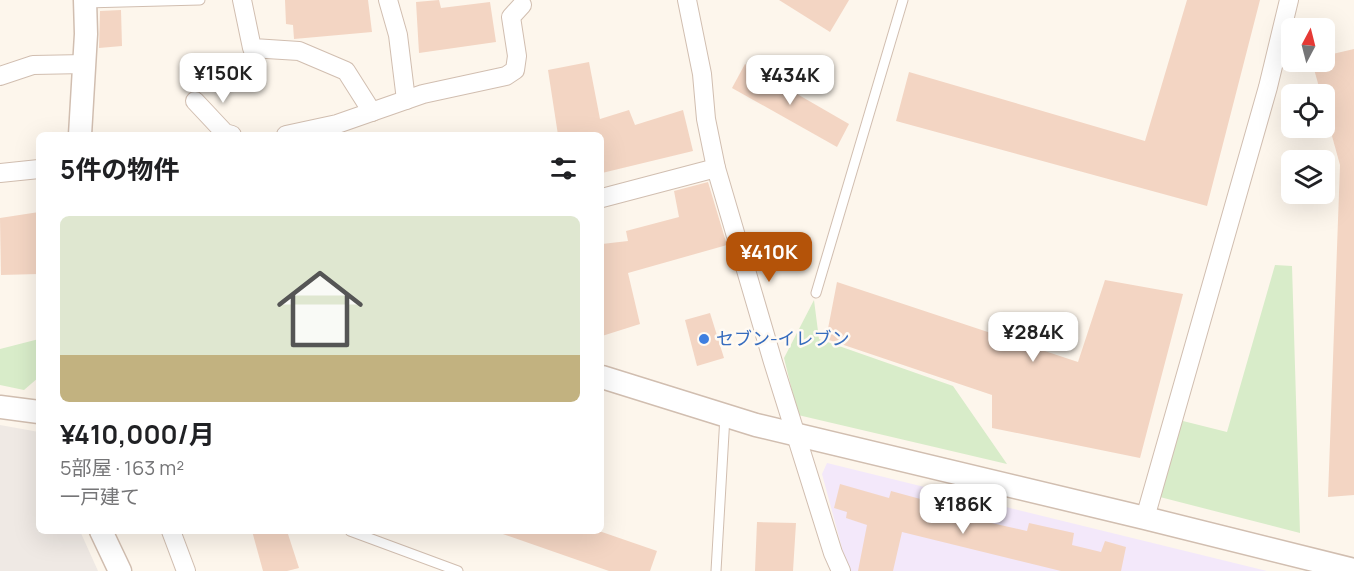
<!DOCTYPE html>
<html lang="ja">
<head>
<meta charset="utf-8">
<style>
  body { margin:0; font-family:Manrope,"Noto Sans JP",sans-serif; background:#f6f6f6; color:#202124; height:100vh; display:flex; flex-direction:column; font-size:22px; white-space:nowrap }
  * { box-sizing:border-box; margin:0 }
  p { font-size:20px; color:#757577 }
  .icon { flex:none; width:33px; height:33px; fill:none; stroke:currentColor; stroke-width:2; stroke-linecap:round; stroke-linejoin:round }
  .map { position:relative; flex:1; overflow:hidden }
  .sheet { position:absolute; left:36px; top:132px; width:568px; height:402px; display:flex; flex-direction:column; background:#fff; border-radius:9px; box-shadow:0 6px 24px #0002 }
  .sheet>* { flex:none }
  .needle { width:39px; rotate:7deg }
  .buttons { position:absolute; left:1281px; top:18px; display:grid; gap:12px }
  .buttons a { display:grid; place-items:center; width:54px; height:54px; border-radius:9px; background:#fff; box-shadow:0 6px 24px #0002; font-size:30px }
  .price { position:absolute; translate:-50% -51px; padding:0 14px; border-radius:12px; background:#fff; color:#222; font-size:20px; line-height:39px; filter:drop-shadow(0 2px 3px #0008) }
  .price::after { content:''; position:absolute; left:50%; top:36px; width:18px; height:14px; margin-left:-9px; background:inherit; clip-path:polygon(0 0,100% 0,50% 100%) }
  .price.selected { background:#b45309; color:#fff }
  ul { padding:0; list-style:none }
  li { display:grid; align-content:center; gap:12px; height:318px; padding:0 24px }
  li+li { border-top:2px solid #e0e0e0 }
  li span { display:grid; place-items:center; height:186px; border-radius:9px; color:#555 }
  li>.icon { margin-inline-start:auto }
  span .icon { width:108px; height:108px; fill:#fffc; stroke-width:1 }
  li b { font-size:26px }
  h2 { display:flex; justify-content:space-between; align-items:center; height:72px; padding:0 24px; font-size:26px }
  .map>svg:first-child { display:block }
  .industrial { fill:#efe9e4 }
  .education { fill:#f3e8fa }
  .green { fill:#d8ecc9 }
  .building { fill:#f3d5c3 }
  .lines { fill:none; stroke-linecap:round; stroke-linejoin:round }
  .service-casing { stroke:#d1beb0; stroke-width:11 }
  .minor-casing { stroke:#d1beb0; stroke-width:20 }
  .tertiary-casing { stroke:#d1beb0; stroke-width:25 }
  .service { stroke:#fff; stroke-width:9 }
  .minor { stroke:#fff; stroke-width:18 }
  .tertiary { stroke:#fff; stroke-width:22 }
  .shop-dot { fill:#3f7fe0; stroke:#fffaf3; stroke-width:2 }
  .labels { text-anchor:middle; stroke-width:5; stroke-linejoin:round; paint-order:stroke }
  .shop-label { font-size:18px; fill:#366cbe; stroke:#fffaf3; text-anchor:start }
</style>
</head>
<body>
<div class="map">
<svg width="1354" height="571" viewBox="0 0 1354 571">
  <rect width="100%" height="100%" fill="#fdf6ec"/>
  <polygon class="industrial" points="0,425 39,432 39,531 80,531 98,571 0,571"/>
  <polygon class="education" points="827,463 1267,571 851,571 843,552 822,474"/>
  <g class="green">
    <polygon points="1275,265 1292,266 1300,533 1156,496 1179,420 1227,432"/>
    <polygon points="814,300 819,339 953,386 1007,464 798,415 784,358"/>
    <polygon points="39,339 39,377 24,390 0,385 0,349"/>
  </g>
  <g class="building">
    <polygon points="285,0 368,0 372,32 294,39 293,25 286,24"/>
    <polygon points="439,0 441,8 490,2 496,42 419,53 416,2"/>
    <polygon points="779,0 849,0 830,32"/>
    <polygon points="1187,0 1260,0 1207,206 896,121 909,72 1145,141"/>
    <polygon points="121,10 122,46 99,48 100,11"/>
    <polygon points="1354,49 1354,495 1328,497 1340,165 1324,107 1324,94 1321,94 1312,62 1324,62 1324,56"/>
    <polygon points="589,62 600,119 629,110 635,125 683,110 693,151 602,173 602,135 558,135 548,70"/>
    <polygon points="745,64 849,124 837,147 732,88"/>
    <polygon points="708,182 727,245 628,273 640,324 602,336 602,244 628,241 626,231 679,217 674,191"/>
    <polygon points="39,212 39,274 1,275 0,218"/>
    <polygon points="1105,280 1183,294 1140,458 992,428 992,395 826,339 837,282 1078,362"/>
    <polygon points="710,313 724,358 697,366 685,320"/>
    <polygon points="840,484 889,498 891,491 935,503 934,510 1027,531 1029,523 1074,533 1072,545 1101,552 1105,541 1126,547 1121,571 1061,571 902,532 893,571 858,571 867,525 846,518 847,512 834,508"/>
    <polygon points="757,522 796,523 793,571 755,571"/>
    <polygon points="252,531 287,531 299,568 287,571 263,571"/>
    <polygon points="500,531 599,531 657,551 650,571 609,571 500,533"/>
  </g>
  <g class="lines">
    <g class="service-casing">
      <g id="service">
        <polyline points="85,3 200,0"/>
        <polyline points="816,293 903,0"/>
        <polyline points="350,531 458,571"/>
        <polyline points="716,571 725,416"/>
      </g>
    </g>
    <g class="minor-casing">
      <g id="minor">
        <polyline points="242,0 252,48 299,51 346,71 372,112"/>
        <polyline points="388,0 398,35 406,100"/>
        <polyline points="687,0 702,74 706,119 716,168 773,362 833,553 841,571"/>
        <polyline points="0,76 33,65 85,64"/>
        <polyline points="195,101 225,133 232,135"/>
        <polyline points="286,135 337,124 423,94 506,76 515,70 517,56 511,17 522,5"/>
        <polyline points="0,173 39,169"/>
        <polyline points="602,198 716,168"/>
        <polyline points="1145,518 1268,87 1289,0"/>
        <polyline points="171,531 186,571"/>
      </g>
    </g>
    <g class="tertiary-casing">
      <g id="tertiary">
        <polyline points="80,135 86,34 85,0"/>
        <polyline points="602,377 756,425 1145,518 1354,570"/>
        <polyline points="0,407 39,412"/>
        <polyline points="101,531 120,571"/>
      </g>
    </g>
    <use href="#service" class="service"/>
    <use href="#minor" class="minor"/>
    <use href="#tertiary" class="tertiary"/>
  </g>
  <circle class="shop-dot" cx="704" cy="339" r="6"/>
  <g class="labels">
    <g class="shop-label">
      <text x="716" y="345">セブン-イレブン</text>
    </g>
  </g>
</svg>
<div class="buttons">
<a><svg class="needle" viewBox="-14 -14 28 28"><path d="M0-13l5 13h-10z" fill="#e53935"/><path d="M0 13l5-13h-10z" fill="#757577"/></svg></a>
<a><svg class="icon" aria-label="locate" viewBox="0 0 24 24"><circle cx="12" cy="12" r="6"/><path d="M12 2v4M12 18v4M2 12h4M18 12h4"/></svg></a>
<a><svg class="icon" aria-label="layers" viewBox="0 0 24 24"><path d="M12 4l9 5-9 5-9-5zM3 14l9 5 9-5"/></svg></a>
</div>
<b class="price" style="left:223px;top:104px">¥150K</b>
<b class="price" style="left:790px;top:106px">¥434K</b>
<b class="price selected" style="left:769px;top:283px">¥410K</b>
<b class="price" style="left:1033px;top:363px">¥284K</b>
<b class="price" style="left:963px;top:535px">¥186K</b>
<section class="sheet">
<h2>5件の物件<svg class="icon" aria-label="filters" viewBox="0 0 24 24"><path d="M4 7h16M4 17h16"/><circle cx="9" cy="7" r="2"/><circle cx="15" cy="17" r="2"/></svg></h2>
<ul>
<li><span style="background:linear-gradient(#dfe7d0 75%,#c2b280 0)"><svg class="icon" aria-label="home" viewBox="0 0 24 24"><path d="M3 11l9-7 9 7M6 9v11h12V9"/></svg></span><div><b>¥410,000/月</b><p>5部屋 · 163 m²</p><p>一戸建て</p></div></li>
</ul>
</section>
</div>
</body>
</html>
